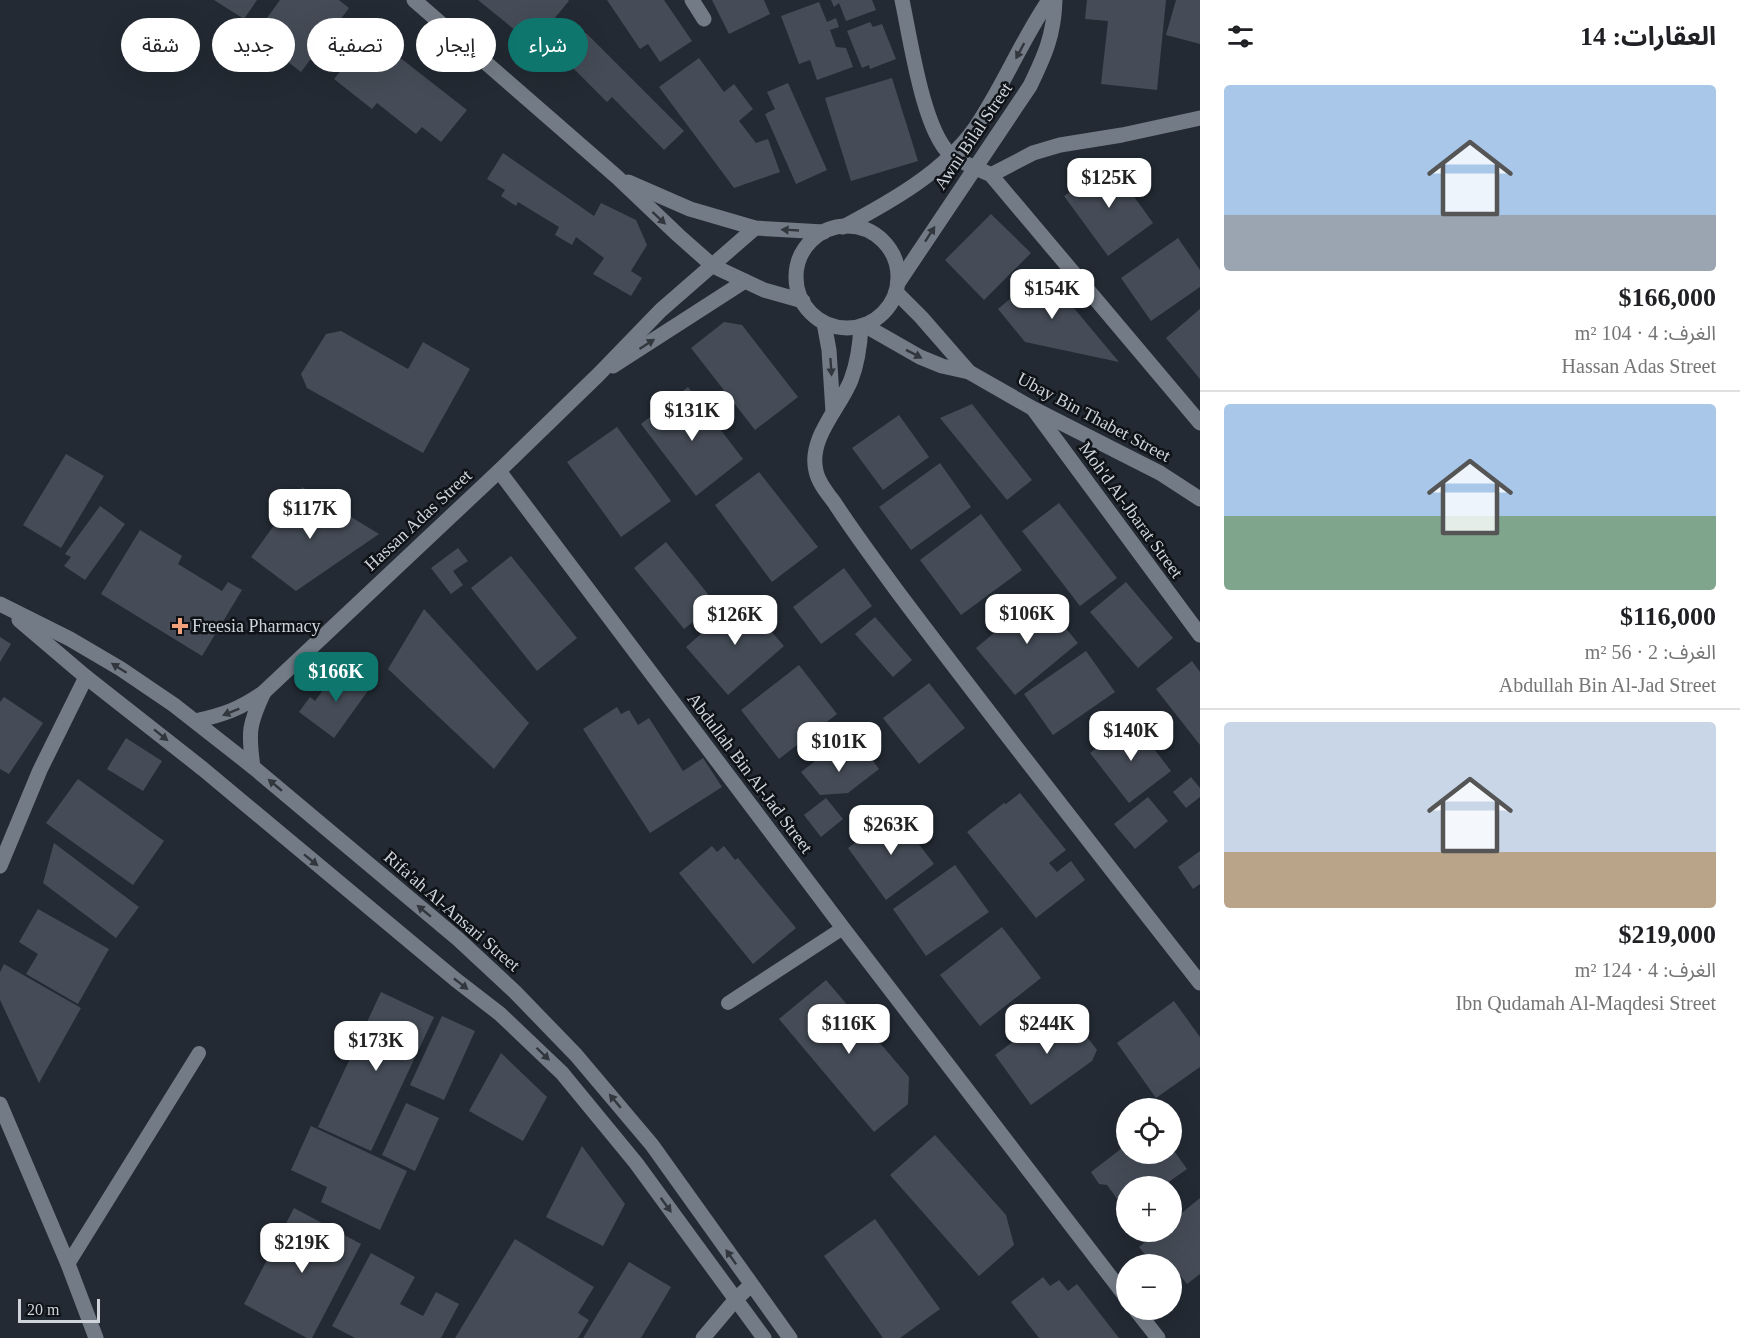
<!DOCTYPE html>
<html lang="ar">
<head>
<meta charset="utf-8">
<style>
  body { margin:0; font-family:"Times New Roman","Noto Sans Arabic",serif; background:#f6f6f6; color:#202124; direction:rtl; height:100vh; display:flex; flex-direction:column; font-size:22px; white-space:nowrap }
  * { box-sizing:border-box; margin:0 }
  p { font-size:20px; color:#757577 }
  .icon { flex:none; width:33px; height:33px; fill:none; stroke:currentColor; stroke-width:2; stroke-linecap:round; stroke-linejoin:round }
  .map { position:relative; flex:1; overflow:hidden; direction:ltr }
  .side { display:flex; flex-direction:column; background:#fff; width:540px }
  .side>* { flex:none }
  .top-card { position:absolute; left:18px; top:18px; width:570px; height:54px; direction:rtl; display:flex; gap:12px }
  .controls { position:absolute; left:1116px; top:1098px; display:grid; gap:12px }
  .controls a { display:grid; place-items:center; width:66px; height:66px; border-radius:50%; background:#fff; box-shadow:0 6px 24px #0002; font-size:30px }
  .scale { position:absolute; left:18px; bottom:15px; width:82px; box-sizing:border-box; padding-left:6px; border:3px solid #cfd4da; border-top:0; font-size:16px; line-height:21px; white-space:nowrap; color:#cfd4da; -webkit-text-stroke:4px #0f1216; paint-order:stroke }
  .price { position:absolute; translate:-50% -51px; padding:0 14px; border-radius:12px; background:#fff; color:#222; font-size:20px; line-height:39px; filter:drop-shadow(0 2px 3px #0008) }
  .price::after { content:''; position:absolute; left:50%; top:36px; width:18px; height:14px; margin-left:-9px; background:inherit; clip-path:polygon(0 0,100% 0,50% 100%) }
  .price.active { background:#0f766e; color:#fff }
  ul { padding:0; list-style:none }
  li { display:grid; align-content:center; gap:12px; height:318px; padding:0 24px }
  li+li { border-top:2px solid #e0e0e0 }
  li span { display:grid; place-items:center; height:186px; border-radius:6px; color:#555 }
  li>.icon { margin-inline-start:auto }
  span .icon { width:108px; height:108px; fill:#fffc; stroke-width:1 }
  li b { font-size:26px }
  h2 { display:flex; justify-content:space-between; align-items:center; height:72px; padding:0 24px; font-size:26px }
  .chip { padding:0 21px; border-radius:27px; background:#fff; box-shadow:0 6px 24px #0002; font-size:21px; line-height:54px }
  .chip.active { background:#0f766e; color:#fff }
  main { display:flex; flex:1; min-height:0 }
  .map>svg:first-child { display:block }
  .building { fill:#454c57 }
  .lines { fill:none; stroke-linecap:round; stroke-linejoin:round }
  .service { stroke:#737b86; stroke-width:14 }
  .minor { stroke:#737b86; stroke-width:15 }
  .tertiary { stroke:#737b86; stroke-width:15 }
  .oneway { fill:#32373d }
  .poi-dot { fill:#f1a17c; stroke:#0f1216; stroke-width:2 }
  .labels { text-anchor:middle; stroke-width:5; stroke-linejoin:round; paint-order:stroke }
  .street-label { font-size:18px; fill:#cfd4da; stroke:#0f1216 }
  .poi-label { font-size:18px; fill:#cfd4da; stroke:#0f1216; text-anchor:start }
</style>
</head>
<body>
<main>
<section class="side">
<h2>العقارات: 14<svg class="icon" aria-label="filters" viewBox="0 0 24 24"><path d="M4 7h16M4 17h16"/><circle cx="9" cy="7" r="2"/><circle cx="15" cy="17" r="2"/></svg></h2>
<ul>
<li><span style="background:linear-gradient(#a9c7e8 70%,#9aa5b1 0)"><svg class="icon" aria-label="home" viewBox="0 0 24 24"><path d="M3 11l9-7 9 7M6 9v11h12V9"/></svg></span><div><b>$166,000</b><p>الغرف: 4 · 104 m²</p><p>Hassan Adas Street</p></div></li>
<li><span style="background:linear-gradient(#a9c7e8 60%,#7fa58c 0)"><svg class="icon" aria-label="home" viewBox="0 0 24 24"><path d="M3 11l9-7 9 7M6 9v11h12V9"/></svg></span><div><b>$116,000</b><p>الغرف: 2 · 56 m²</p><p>Abdullah Bin Al-Jad Street</p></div></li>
<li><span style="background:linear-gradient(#c9d6e8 70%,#b9a48a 0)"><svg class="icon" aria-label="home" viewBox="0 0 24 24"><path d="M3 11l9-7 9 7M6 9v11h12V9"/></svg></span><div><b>$219,000</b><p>الغرف: 4 · 124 m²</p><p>Ibn Qudamah Al-Maqdesi Street</p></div></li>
</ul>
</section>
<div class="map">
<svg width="1200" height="1338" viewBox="0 0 1200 1338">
  <rect width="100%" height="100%" fill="#232a33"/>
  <g class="building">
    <polygon points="214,0 257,0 244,19"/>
    <polygon points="280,0 339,0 349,8 301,72 254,36"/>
    <polygon points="478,0 568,0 569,1 538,38 521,24 516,31"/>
    <polygon points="607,0 664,0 692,41 660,62 648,44 640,49"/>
    <polygon points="712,0 764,0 770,14 729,34"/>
    <polygon points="831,0 872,0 876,10 846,21 839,3 834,7"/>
    <polygon points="1087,0 1166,0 1157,90 1101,84 1108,21 1085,19"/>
    <polygon points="1176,0 1200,0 1200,44 1166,35"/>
    <polygon points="819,2 827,22 836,18 839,27 830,30 836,47 846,48 853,67 817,80 810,60 799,64 781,16"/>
    <polygon points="870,22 873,27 882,24 896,59 870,69 869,65 862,68 847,31"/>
    <polygon points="586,33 684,131 664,150 612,97 607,102 568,63 574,57 568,50"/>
    <polygon points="363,43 378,55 385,46 467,110 441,142 422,127 416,134 377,103 372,109 334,79"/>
    <polygon points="699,58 724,92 734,84 753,109 739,121 756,143 768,139 780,172 734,188 659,87"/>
    <polygon points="892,78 918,161 851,181 825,98"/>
    <polygon points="788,83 827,170 796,184 765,114 775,109 767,92"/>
    <polygon points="503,153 594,216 601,203 636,220 647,245 631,271 642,278 631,296 593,274 604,258 576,237 572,245 555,235 559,227 518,202 516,206 501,196 505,190 487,179"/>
    <polygon points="1110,163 1153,223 1108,256 1064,196"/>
    <polygon points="991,214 1031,253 984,300 945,260"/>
    <polygon points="1178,238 1200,270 1200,287 1151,321 1121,278"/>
    <polygon points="1043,271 1119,362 1025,342 998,309"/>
    <polygon points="1200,309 1200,379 1166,338"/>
    <polygon points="724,322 742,325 798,397 755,430 691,348"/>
    <polygon points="341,331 408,369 423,342 470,369 423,453 307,388 301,374 326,334"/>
    <polygon points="688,387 743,459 696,496 641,424"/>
    <polygon points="972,404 1032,480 1007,500 940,418"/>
    <polygon points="899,415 929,457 883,490 852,448"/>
    <polygon points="617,427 671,501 621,537 567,462"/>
    <polygon points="66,454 104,476 61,548 23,525"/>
    <polygon points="940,463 971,507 911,550 879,507"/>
    <polygon points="759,472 818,547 772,582 715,505"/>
    <polygon points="302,487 379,534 296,591 251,557"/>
    <polygon points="1059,503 1117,578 1080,606 1022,531"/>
    <polygon points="100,506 125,524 85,580 64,566 71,557 65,554"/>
    <polygon points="981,514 1022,570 961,615 920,560"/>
    <polygon points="140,530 182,556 178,564 222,591 228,582 242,590 202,656 101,594"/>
    <polygon points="666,542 716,604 684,629 634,568"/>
    <polygon points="458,548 468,561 453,571 463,585 451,594 431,568"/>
    <polygon points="511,556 577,638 537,671 471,588"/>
    <polygon points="844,568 872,606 821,644 793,607"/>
    <polygon points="1126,582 1173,638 1138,668 1090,612"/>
    <polygon points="1039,596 1078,643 1015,695 976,648"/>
    <polygon points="742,598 784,646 728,695 686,647"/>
    <polygon points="424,609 529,723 494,769 388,669"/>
    <polygon points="875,617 912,660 893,677 855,634"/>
    <polygon points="0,637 11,644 0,662"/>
    <polygon points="1086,651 1115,692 1053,735 1024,694"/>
    <polygon points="1192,661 1200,672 1200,745 1156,689"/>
    <polygon points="799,665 837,714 779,759 741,710"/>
    <polygon points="340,667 370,688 334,738 299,712 310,697 315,701"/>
    <polygon points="929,683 965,728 919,764 883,718"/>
    <polygon points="4,697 43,723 9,774 0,769 0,702"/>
    <polygon points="617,707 621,714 629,710 638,725 649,718 683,771 703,758 722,787 650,833 583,729"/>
    <polygon points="1132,720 1171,771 1129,803 1090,753"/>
    <polygon points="126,738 162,761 143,791 107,769"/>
    <polygon points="863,748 879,769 848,793 820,795 801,772 828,751 841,766"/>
    <polygon points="1191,777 1200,788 1200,797 1186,808 1173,792"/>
    <polygon points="78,779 164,841 133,885 46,823"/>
    <polygon points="1020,793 1066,850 1049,863 1057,872 1071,861 1085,880 1036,918 967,832 1004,803 1006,804"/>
    <polygon points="1148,797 1168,821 1135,849 1114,824"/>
    <polygon points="826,798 843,819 821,837 804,815"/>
    <polygon points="895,813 934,864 886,900 848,848"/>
    <polygon points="54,843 139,907 116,938 43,883"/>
    <polygon points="712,846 717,852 724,846 735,860 738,858 796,928 753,964 679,873"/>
    <polygon points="1200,851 1200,884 1193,889 1178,867"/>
    <polygon points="955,865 989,912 926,956 893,909"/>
    <polygon points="38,909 109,949 78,1004 26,974 38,954 19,942"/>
    <polygon points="1002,927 1041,978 980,1026 940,975"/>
    <polygon points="4,964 81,1008 39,1083 0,1000 0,972"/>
    <polygon points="826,980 909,1077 908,1104 874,1132 779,1019"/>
    <polygon points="381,992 434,1017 371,1151 318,1127"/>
    <polygon points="1174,1001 1200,1037 1200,1067 1156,1098 1117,1043"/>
    <polygon points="1063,1005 1097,1050 1092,1061 1031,1105 995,1055"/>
    <polygon points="442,1016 475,1031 444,1100 410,1085"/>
    <polygon points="501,1053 547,1097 523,1141 469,1111"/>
    <polygon points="406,1103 439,1118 415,1171 382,1155"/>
    <polygon points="311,1126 407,1171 380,1230 321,1202 327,1187 291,1170"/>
    <polygon points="935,1135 1006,1215 1014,1245 979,1276 890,1175"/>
    <polygon points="1126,1145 1126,1154 1172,1154 1172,1148 1187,1169 1163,1186 1126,1186 1126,1211 1107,1185 1099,1184 1091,1172"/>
    <polygon points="582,1146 625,1204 603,1246 546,1217"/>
    <polygon points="1200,1198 1200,1274 1187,1284 1173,1267 1172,1268 1172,1264 1153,1264 1139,1247 1158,1232 1172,1232 1172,1221"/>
    <polygon points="294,1208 361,1244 312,1338 307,1338 244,1304"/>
    <polygon points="875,1219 940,1309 900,1338 883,1338 824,1256"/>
    <polygon points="515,1239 594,1287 578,1313 589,1320 578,1338 455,1338"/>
    <polygon points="371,1253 415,1277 400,1304 423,1316 436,1292 459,1304 441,1338 355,1338 332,1326"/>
    <polygon points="629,1262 671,1287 641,1338 583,1338"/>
    <polygon points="1043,1277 1050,1286 1059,1280 1068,1291 1077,1284 1119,1338 1039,1338 1011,1302"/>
  </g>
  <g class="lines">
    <g class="service">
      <polyline points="728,1003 843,928"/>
      <polyline points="68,1264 199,1053"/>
    </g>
    <g class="minor">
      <polyline points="414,0 617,177 678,235 713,266 764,290 803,301"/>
      <polyline points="692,0 704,19"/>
      <path d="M902,0c8,37 21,130 48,154 11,9 29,15 41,21l209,248"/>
      <polyline points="991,175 1033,153 1060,145 1122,135 1200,118"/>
      <polyline points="628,182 690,209 755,228 824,232"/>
      <circle cx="847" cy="277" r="51"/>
      <path d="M843,227c47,-25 101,-55 132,-99 28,-41 46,-87 74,-128"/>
      <path d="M898,283l132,-197c15,-31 24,-51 25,-86"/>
      <polyline points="896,292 921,317 969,372"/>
      <polyline points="824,323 829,350 833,412"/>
      <polyline points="864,325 920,357 942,366 969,372 1032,408 1160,473 1200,499"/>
      <path d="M861,326c-1,19 -3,36 -10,54 -11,28 -43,58 -35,91 2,11 11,22 18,31 20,31 42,60 63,89 99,132 201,262 303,392"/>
      <polyline points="613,366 745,281"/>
      <polyline points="1034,410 1200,635"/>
      <polyline points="499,471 843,928 1126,1297"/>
      <path d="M195,721c28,-6 45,-12 69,-29l235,-221 99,-96 63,-65 94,-82"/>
      <path d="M253,767c-5,-35 -4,-43 11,-75"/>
      <polyline points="0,866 40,770 86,677"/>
      <polyline points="0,1104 68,1264 96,1338"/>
      <polyline points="1136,1310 1158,1338"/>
      <polyline points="703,1338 736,1299 751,1285"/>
    </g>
    <g class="tertiary">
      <polyline points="0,604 70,639 121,669 174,705 253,767 458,939 515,992 576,1055 652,1145 790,1338"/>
      <polyline points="19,620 86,677 203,769 456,980 500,1014 562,1073 636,1163 764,1338"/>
    </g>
  </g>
  <defs><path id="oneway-solid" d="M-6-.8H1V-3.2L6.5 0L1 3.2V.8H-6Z" transform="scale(1.5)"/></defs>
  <g class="oneway">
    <use href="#oneway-solid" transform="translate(1020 51) rotate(118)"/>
    <use href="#oneway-solid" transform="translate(659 218) rotate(43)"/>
    <use href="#oneway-solid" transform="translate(790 230) rotate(-177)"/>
    <use href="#oneway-solid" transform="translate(930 234) rotate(-57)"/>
    <use href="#oneway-solid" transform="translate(647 344) rotate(-33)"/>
    <use href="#oneway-solid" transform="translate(914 354) rotate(27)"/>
    <use href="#oneway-solid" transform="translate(831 367) rotate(86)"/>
    <use href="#oneway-solid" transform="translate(119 668) rotate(-148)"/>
    <use href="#oneway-solid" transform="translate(231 712) rotate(158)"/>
    <use href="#oneway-solid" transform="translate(161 735) rotate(39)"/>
    <use href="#oneway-solid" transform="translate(275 785) rotate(-140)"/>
    <use href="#oneway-solid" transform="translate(311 860) rotate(39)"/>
    <use href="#oneway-solid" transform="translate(424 911) rotate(-141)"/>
    <use href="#oneway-solid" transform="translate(461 984) rotate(38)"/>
    <use href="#oneway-solid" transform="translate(543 1054) rotate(44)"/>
    <use href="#oneway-solid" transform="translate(615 1101) rotate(-130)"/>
    <use href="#oneway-solid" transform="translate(666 1205) rotate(54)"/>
    <use href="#oneway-solid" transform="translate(731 1257) rotate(-125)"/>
  </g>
  <path class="poi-dot" d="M177 617h6v6h6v6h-6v6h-6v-6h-6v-6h6z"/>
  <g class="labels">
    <g class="street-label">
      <text transform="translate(973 136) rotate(-56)" y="6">Awni Bilal Street</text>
      <text transform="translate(1094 417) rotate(28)" y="6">Ubay Bin Thabet Street</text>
      <text transform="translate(1131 510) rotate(54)" y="6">Moh'd Al-Jbarat Street</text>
      <text transform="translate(418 520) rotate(-43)" y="6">Hassan Adas Street</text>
      <text transform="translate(750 773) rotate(53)" y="6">Abdullah Bin Al-Jad Street</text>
      <text transform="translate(452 911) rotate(41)" y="6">Rifa'ah Al-Ansari Street</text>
    </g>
    <g class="poi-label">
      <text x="192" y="632">Freesia Pharmacy</text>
    </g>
  </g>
</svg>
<div class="controls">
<a><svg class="icon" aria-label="locate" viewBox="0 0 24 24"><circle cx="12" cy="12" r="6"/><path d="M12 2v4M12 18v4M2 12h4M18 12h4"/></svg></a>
<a>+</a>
<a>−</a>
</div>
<div class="scale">20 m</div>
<b class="price" style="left:1109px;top:209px">$125K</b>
<b class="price" style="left:1052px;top:320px">$154K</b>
<b class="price" style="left:692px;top:442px">$131K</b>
<b class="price" style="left:310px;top:540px">$117K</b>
<b class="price" style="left:1027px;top:645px">$106K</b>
<b class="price" style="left:735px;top:646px">$126K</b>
<b class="price active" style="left:336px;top:703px">$166K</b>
<b class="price" style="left:1131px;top:762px">$140K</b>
<b class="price" style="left:839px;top:773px">$101K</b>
<b class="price" style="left:891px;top:856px">$263K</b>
<b class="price" style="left:849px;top:1055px">$116K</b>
<b class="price" style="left:1047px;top:1055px">$244K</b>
<b class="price" style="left:376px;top:1072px">$173K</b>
<b class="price" style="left:302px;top:1274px">$219K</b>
<div class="top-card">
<a class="chip active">شراء</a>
<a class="chip">إيجار</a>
<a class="chip">تصفية</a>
<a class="chip">جديد</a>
<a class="chip">شقة</a>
</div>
</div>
</main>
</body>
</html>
